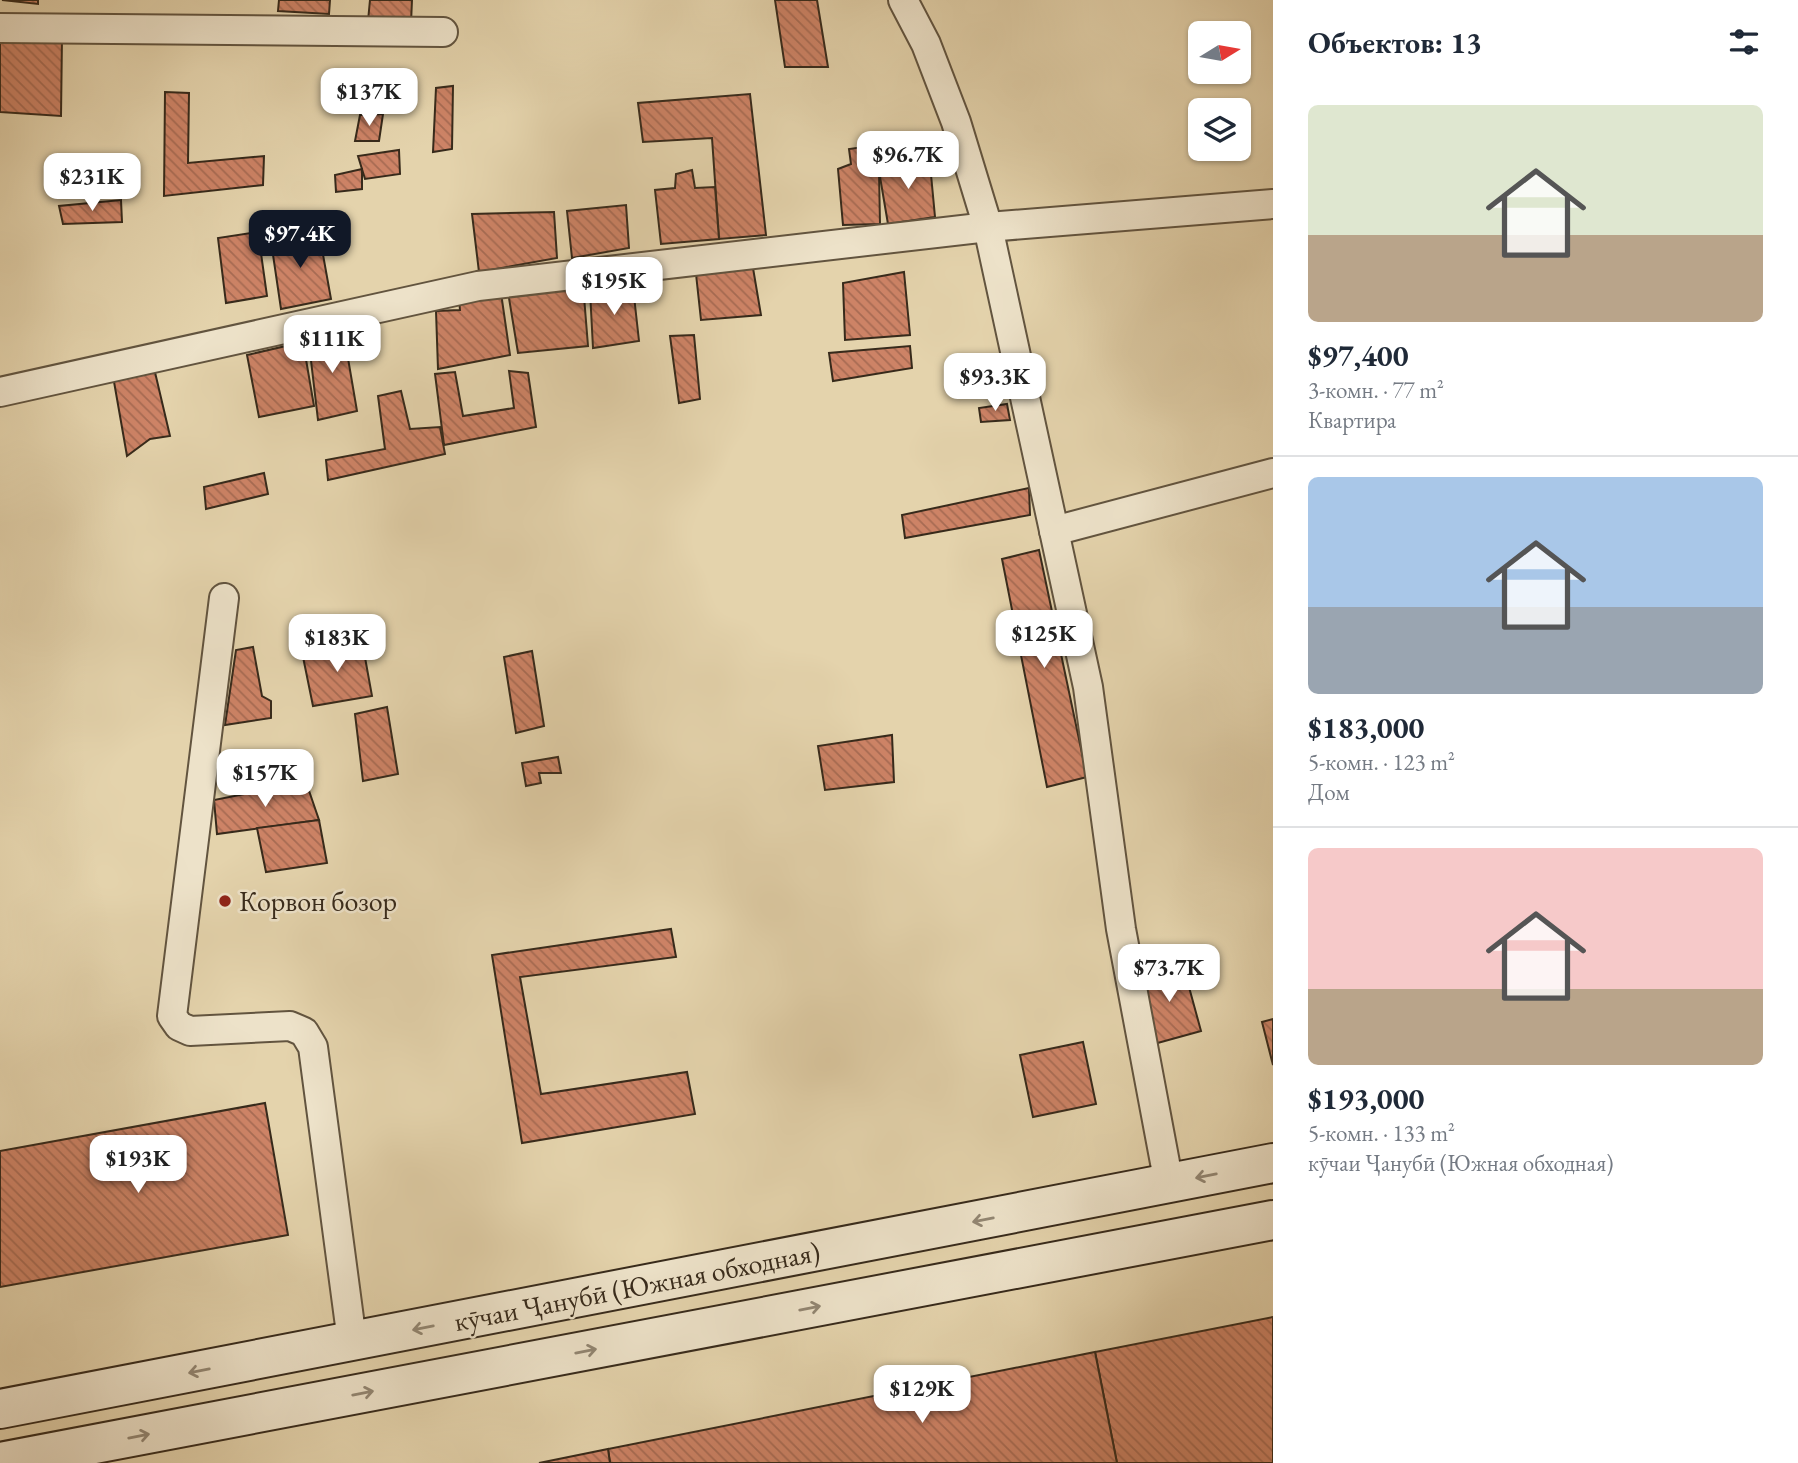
<!DOCTYPE html>
<html lang="ru">
<head>
<meta charset="utf-8">
<style>
  body { margin:0; font-family:"EB Garamond",serif; background:#f6f6f7; color:#1f2937; height:100vh; display:flex; flex-direction:column; font-size:26px; white-space:nowrap }
  * { box-sizing:border-box; margin:0 }
  p { font-size:23px; color:#747a83 }
  .icon { flex:none; width:38px; height:38px; fill:none; stroke:currentColor; stroke-width:2; stroke-linecap:round; stroke-linejoin:round }
  .map { position:relative; flex:1; overflow:hidden }
  .side { display:flex; flex-direction:column; background:#fff; width:525px }
  .side>* { flex:none }
  .needle { width:46px; rotate:79deg }
  .tools { position:absolute; left:1188px; top:21px; display:grid; gap:14px }
  .tools a { display:grid; place-items:center; width:63px; height:63px; border-radius:10px; background:#fff; box-shadow:0 2px 5px #0004; font-size:35px }
  .price { position:absolute; translate:-50% -60px; padding:0 16px; border-radius:14px; background:#fff; color:#222; font-size:23px; line-height:46px; filter:drop-shadow(0 2px 4px #0008) }
  .price::after { content:''; position:absolute; left:50%; top:42px; width:21px; height:16px; margin-left:-10px; background:inherit; clip-path:polygon(0 0,100% 0,50% 100%) }
  .price.current { background:#111827; color:#fff }
  ul { padding:0; list-style:none }
  li { display:grid; align-content:center; gap:14px; height:371px; padding:0 35px }
  li+li { border-top:2px solid #e0e1e3 }
  li span { display:grid; place-items:center; height:217px; border-radius:10px; color:#555 }
  li>.icon { margin-inline-start:auto }
  span .icon { width:126px; height:126px; fill:#fffc; stroke-width:1 }
  li b { font-size:30px }
  h2 { display:flex; justify-content:space-between; align-items:center; height:84px; padding:0 35px; font-size:30px }
  main { display:flex; flex:1; min-height:0 }
  .map>svg:first-child { display:block }
  .building { fill:url(#building-back-hatch); stroke:#372a1b; stroke-width:2 }
  .lines { fill:none; stroke-linecap:round; stroke-linejoin:round }
  .minor-casing { stroke:#62543f; stroke-width:32 }
  .secondary-casing { stroke:#372a1b; stroke-width:42 }
  .minor { stroke:#ede2c9; stroke-width:28 }
  .secondary { stroke:#ede2c9; stroke-width:38 }
  .oneway { stroke:#928672 }
  .poi-dot { fill:#8f2418; stroke:#ede2c9; stroke-width:2.5 }
  .labels { text-anchor:middle; stroke-width:5; stroke-linejoin:round; paint-order:stroke }
  .poi-label { font-size:28px; fill:#372a1b; stroke:#ede2c9; text-anchor:start }
  .street-label { font-size:28px; fill:#372a1b; stroke:#ede2c9 }
</style>
</head>
<body>
<main>
<div class="map">
<svg width="1273" height="1463" viewBox="0 0 1273 1463">
  <defs>
    <pattern id="building-back-hatch" width="6" height="6" patternUnits="userSpaceOnUse" patternTransform="scale(1.75)"><rect width="6" height="6" fill="#cd8366"/><path d="M-1 5l2 2M0 0l6 6M5-1l2 2" fill="none" stroke="#a76b53"/></pattern>
  </defs>
  <rect width="100%" height="100%" fill="#e4d3ac"/>
  <filter id="stains"><feTurbulence type="fractalNoise" baseFrequency=".00286" numOctaves="4"/><feColorMatrix values="0 0 0 0 .2 0 0 0 0 .09 0 0 0 0 .02 0 0 0 .5 -.17"/></filter>
  <radialGradient id="worn" r=".72"><stop offset=".6" stop-color="#630" stop-opacity="0"/><stop offset="1" stop-color="#630" stop-opacity=".3"/></radialGradient>
  <g class="building">
    <polygon points="2,0 38,0 38,4"/>
    <polygon points="279,0 330,0 329,14 278,11"/>
    <polygon points="370,0 412,0 411,23 368,21"/>
    <polygon points="775,0 817,0 828,67 785,67"/>
    <polygon points="0,33 62,37 61,116 0,112"/>
    <polygon points="453,86 452,149 433,152 436,88"/>
    <polygon points="165,92 189,93 188,163 264,156 263,185 164,196"/>
    <polygon points="750,94 766,235 719,239 712,138 643,142 638,103"/>
    <polygon points="383,114 379,141 355,141 360,115"/>
    <polygon points="863,147 868,164 879,171 880,224 843,225 838,169 851,164 849,149"/>
    <polygon points="399,150 400,174 365,179 358,156"/>
    <polygon points="915,153 918,164 930,164 935,217 888,224 879,171 896,169 898,156"/>
    <polygon points="362,169 362,189 336,192 335,175"/>
    <polygon points="692,170 695,188 715,187 719,239 661,244 655,190 675,188 676,174"/>
    <polygon points="121,200 122,222 63,224 59,206"/>
    <polygon points="626,205 629,248 572,258 567,211"/>
    <polygon points="554,212 557,258 479,272 472,214"/>
    <polygon points="305,228 307,241 320,238 331,299 281,309 272,248 284,244 282,232"/>
    <polygon points="258,232 267,296 226,303 218,238"/>
    <polygon points="753,268 761,315 701,320 696,274"/>
    <polygon points="904,272 910,335 845,340 843,283"/>
    <polygon points="583,284 588,346 518,353 508,292"/>
    <polygon points="633,287 639,341 593,348 590,291"/>
    <polygon points="501,293 510,355 438,369 436,311 460,310 459,299"/>
    <polygon points="343,329 357,411 318,420 308,335"/>
    <polygon points="694,335 700,399 679,403 670,336"/>
    <polygon points="303,342 314,406 259,417 247,355"/>
    <polygon points="910,346 912,368 833,381 829,353"/>
    <polygon points="154,368 170,436 150,439 127,456 113,376"/>
    <polygon points="509,371 528,373 536,427 444,445 435,374 455,372 463,416 514,408"/>
    <polygon points="401,391 410,429 440,427 445,454 328,480 326,460 385,449 378,396"/>
    <polygon points="1007,404 1010,420 981,422 979,408"/>
    <polygon points="264,473 268,494 206,509 204,487"/>
    <polygon points="1029,488 1030,515 905,538 902,515"/>
    <polygon points="1039,550 1087,777 1047,787 1002,559"/>
    <polygon points="362,641 372,696 313,706 302,652"/>
    <polygon points="253,647 262,696 271,701 271,718 225,725 236,650"/>
    <polygon points="532,651 544,726 516,733 504,657"/>
    <polygon points="387,707 398,774 363,781 355,714"/>
    <polygon points="892,735 894,782 825,790 818,746"/>
    <polygon points="558,757 561,773 539,773 541,783 526,786 522,763"/>
    <polygon points="306,782 319,820 217,834 214,800"/>
    <polygon points="319,820 327,863 266,872 257,828"/>
    <polygon points="671,929 676,957 520,977 541,1094 687,1072 695,1114 522,1143 492,955"/>
    <polygon points="1183,965 1201,1031 1154,1044 1136,978"/>
    <polygon points="1273,1019 1273,1065 1262,1022"/>
    <polygon points="1083,1042 1096,1104 1033,1117 1020,1055"/>
    <polygon points="265,1103 288,1235 0,1287 0,1151"/>
    <polygon points="1273,1317 1273,1463 1117,1463 1095,1352"/>
    <polygon points="1095,1352 1117,1463 610,1463 608,1449"/>
    <polygon points="608,1449 610,1463 539,1463"/>
  </g>
  <g class="lines">
    <g class="minor-casing">
      <g id="minor">
        <polyline points="903,0 926,44 956,122 988,227 1088,687 1121,929 1169,1184"/>
        <polyline points="0,28 443,32"/>
        <polyline points="0,392 478,286 988,227 1273,204"/>
        <polyline points="1054,531 1273,473"/>
        <polyline points="224,598 172,1016 179,1026 190,1031 290,1026 304,1032 313,1047 352,1341"/>
      </g>
    </g>
    <g class="secondary-casing">
      <g id="secondary">
        <polyline points="0,1409 1273,1163"/>
        <polyline points="0,1462 1273,1220"/>
      </g>
    </g>
    <use href="#minor" class="minor"/>
    <use href="#secondary" class="secondary"/>
  </g>
  <defs><path id="oneway-shaft" d="M-6 0H5M1.5-3L5.5 0L1.5 3" fill="none" stroke-width="1.6" stroke-linecap="round" stroke-linejoin="round" transform="scale(1.75)"/></defs>
  <g class="oneway">
    <use href="#oneway-shaft" transform="translate(1206 1176) rotate(169)"/>
    <use href="#oneway-shaft" transform="translate(983 1220) rotate(169)"/>
    <use href="#oneway-shaft" transform="translate(810 1308) rotate(-11)"/>
    <use href="#oneway-shaft" transform="translate(423 1328) rotate(169)"/>
    <use href="#oneway-shaft" transform="translate(586 1351) rotate(-11)"/>
    <use href="#oneway-shaft" transform="translate(199 1371) rotate(169)"/>
    <use href="#oneway-shaft" transform="translate(363 1393) rotate(-11)"/>
    <use href="#oneway-shaft" transform="translate(139 1436) rotate(-11)"/>
  </g>
  <circle class="poi-dot" cx="225" cy="901" r="7"/>
  <g class="labels">
    <g class="poi-label">
      <text x="239" y="911">Корвон бозор</text>
    </g>
    <g class="street-label">
      <text transform="translate(637 1286) rotate(-11)" y="10">кӯчаи Ҷанубӣ (Южная обходная)</text>
    </g>
  </g>
  <rect width="100%" height="100%" filter="url(#stains)"/>
  <rect width="100%" height="100%" fill="url(#worn)"/>
</svg>
<div class="tools">
<a><svg class="needle" viewBox="-14 -14 28 28"><path d="M0-13l5 13h-10z" fill="#e53935"/><path d="M0 13l5-13h-10z" fill="#747a83"/></svg></a>
<a><svg class="icon" aria-label="layers" viewBox="0 0 24 24"><path d="M12 4l9 5-9 5-9-5zM3 14l9 5 9-5"/></svg></a>
</div>
<b class="price" style="left:369px;top:128px">$137K</b>
<b class="price" style="left:908px;top:191px">$96.7K</b>
<b class="price" style="left:92px;top:213px">$231K</b>
<b class="price current" style="left:300px;top:270px">$97.4K</b>
<b class="price" style="left:614px;top:317px">$195K</b>
<b class="price" style="left:332px;top:375px">$111K</b>
<b class="price" style="left:995px;top:413px">$93.3K</b>
<b class="price" style="left:1044px;top:670px">$125K</b>
<b class="price" style="left:337px;top:674px">$183K</b>
<b class="price" style="left:265px;top:809px">$157K</b>
<b class="price" style="left:1169px;top:1004px">$73.7K</b>
<b class="price" style="left:138px;top:1195px">$193K</b>
<b class="price" style="left:922px;top:1425px">$129K</b>
</div>
<section class="side">
<h2>Объектов: 13<svg class="icon" aria-label="filters" viewBox="0 0 24 24"><path d="M4 7h16M4 17h16"/><circle cx="9" cy="7" r="2"/><circle cx="15" cy="17" r="2"/></svg></h2>
<ul>
<li><span style="background:linear-gradient(#dfe7d0 60%,#b9a48a 0)"><svg class="icon" aria-label="home" viewBox="0 0 24 24"><path d="M3 11l9-7 9 7M6 9v11h12V9"/></svg></span><div><b>$97,400</b><p>3-комн. · 77 m²</p><p>Квартира</p></div></li>
<li><span style="background:linear-gradient(#a9c7e8 60%,#9aa5b1 0)"><svg class="icon" aria-label="home" viewBox="0 0 24 24"><path d="M3 11l9-7 9 7M6 9v11h12V9"/></svg></span><div><b>$183,000</b><p>5-комн. · 123 m²</p><p>Дом</p></div></li>
<li><span style="background:linear-gradient(#f6c9c9 65%,#b9a48a 0)"><svg class="icon" aria-label="home" viewBox="0 0 24 24"><path d="M3 11l9-7 9 7M6 9v11h12V9"/></svg></span><div><b>$193,000</b><p>5-комн. · 133 m²</p><p>кӯчаи Ҷанубӣ (Южная обходная)</p></div></li>
</ul>
</section>
</main>
</body>
</html>
